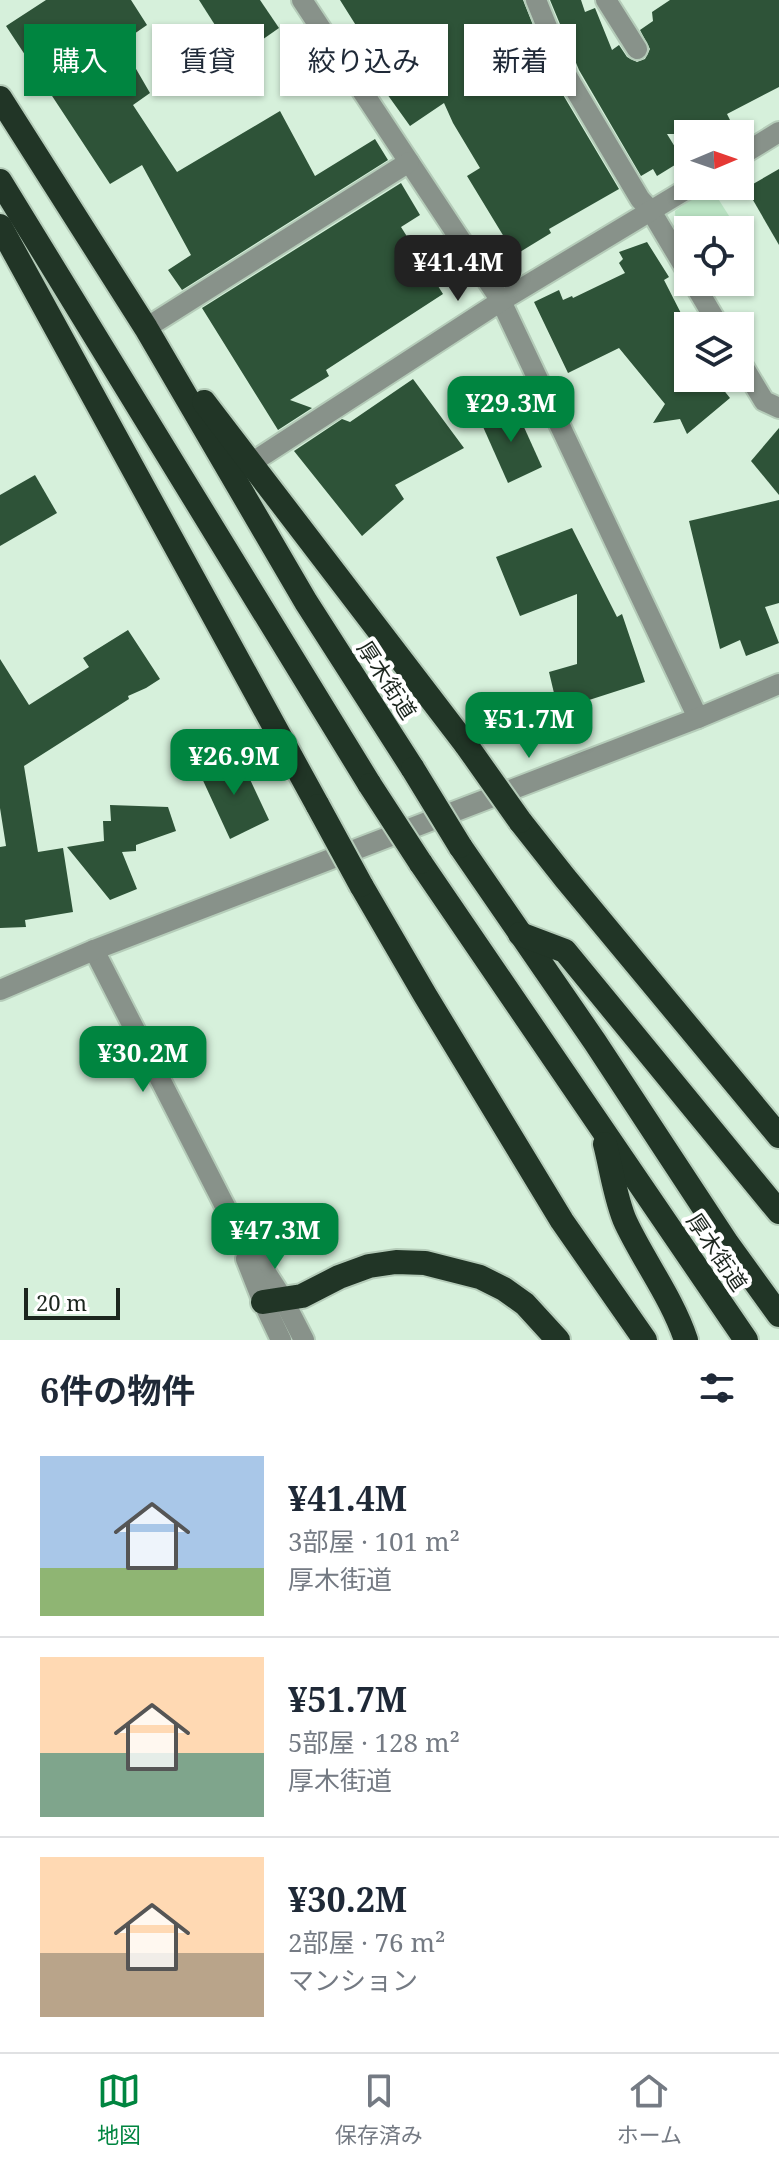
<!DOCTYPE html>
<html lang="ja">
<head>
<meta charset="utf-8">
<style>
  body { margin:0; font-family:"Noto Serif","Noto Sans JP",serif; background:#f2f2f3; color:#1f2937; height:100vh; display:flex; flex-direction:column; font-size:30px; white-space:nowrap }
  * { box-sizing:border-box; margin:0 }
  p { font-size:26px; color:#747a83 }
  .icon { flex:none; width:44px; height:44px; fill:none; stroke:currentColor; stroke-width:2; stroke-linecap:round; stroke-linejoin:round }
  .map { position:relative; height:1340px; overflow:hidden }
  .drawer { display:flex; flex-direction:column; background:#fff; flex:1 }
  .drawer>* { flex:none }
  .top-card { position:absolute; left:24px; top:24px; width:732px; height:72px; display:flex; gap:16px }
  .needle { width:52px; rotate:88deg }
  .fabs { position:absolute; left:674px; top:120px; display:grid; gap:16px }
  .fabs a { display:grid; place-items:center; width:80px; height:80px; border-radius:0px; background:#fff; box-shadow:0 2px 6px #0004; font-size:40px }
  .scale { position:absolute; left:24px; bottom:20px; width:96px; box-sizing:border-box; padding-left:8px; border:4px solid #1c261e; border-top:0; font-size:22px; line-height:28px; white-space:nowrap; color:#1c261e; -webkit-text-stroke:6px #fff; paint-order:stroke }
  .price { position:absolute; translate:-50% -68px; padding:0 18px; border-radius:16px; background:#008540; color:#fff; font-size:26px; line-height:52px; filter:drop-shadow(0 2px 4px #0008) }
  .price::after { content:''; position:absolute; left:50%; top:48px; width:24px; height:18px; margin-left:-12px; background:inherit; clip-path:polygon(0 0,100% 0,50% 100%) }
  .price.active { background:#222; color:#fff }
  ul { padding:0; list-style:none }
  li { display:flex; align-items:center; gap:24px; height:200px; padding:0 40px }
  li+li { border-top:2px solid #e0e1e3 }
  li span { display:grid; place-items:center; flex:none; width:224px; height:160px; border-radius:0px; color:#555 }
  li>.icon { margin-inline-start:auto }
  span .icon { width:96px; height:96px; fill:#fffc; stroke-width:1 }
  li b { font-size:34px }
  h2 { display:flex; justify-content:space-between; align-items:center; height:96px; padding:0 40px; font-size:34px }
  .pill { padding:0 28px; border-radius:0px; background:#fff; box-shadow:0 2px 6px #0004; font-size:28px; line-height:72px }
  .pill.active { background:#008540; color:#fff }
  .tab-bar { display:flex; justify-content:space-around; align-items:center; height:112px; border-top:2px solid #e0e1e3; background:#fff; font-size:22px; color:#747a83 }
  .tab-bar a { display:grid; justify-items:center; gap:4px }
  .tab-bar .active { color:#008540 }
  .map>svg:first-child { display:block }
  .green { fill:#b9e2c2 }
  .building { fill:#2e5338 }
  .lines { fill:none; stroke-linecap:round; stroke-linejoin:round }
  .minor-casing { stroke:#b5ccb9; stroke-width:24 }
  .highway-casing { stroke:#b5ccb9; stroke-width:28 }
  .minor { stroke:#88928a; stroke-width:20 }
  .highway { stroke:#213526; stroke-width:24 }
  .highway-bridge-casing { stroke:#b5ccb9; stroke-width:28; stroke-linecap:butt }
  .highway-bridge { stroke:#213526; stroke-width:24 }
  .labels { text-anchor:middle; stroke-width:8; stroke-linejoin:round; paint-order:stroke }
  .street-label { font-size:22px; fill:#1c261e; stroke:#fff }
</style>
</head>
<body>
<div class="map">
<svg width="779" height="1340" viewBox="0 0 779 1340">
  <rect width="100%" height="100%" fill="#d6f0db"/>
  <polygon class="green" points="710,186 738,230 688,230 688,253 676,235 675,211"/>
  <g class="building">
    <polygon points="46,0 131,0 147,25 121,43 150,93 133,105 177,172 280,111 315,176 375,139 388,160 182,290 168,270 191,255 142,165 110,184 6,26"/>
    <polygon points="199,0 260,0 279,28 236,58"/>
    <polygon points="340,0 523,0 556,83 619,189 549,229 551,233 515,255 467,176 480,168 453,123 444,103 410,126 382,87 384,70"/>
    <polygon points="550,0 581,0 585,12 595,8 612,50 619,45 627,57 637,62 645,59 650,49 640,30 653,21 652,12 670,0 779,0 779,87 727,114 737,134 667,134 683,160 657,176 653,169 641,176 579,70"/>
    <polygon points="779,169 779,245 746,188"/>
    <polygon points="401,183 420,215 401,227 443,294 326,370 329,376 290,400 312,408 278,430 202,308"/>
    <polygon points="647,242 669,277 664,280 688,327 688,378 714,378 730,398 687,434 680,419 653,423 665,404 619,348 568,373 534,302 559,290 563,300 572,296 573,298 625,273 619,263 623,259 619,252"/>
    <polygon points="413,379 464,448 395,485 404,499 362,536 294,451 342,419 350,422"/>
    <polygon points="514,405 542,467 508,483 480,420"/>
    <polygon points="779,428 779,495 751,461"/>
    <polygon points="35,475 57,513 0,546 0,495"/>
    <polygon points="779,500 779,603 765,607 779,643 746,656 740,640 720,649 689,521"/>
    <polygon points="572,528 617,617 622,614 645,682 558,710 549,672 577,664 577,594 520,616 496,557"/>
    <polygon points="128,630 160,679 146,688 128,696 129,699 24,766 38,852 63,848 73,912 25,920 26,927 0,928 0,847 6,846 0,808 0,659 29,705 89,667 83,658"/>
    <polygon points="239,756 269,820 230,839 200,774"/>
    <polygon points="110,805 168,807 176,831 136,845 136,851 122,852 137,889 110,900 67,847 104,841 103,821 111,821"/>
  </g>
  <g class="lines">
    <g class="minor-casing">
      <g id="minor">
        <polyline points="302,0 501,301 698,718"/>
        <polyline points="536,0 567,76 640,199 651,211 688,273"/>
        <polyline points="606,0 637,49"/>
        <polyline points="740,156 779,132"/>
        <polyline points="693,282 719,326"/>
        <polyline points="146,328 409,162"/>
        <polyline points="740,361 764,401 779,408"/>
        <polyline points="251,463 501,301 692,186"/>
        <polyline points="94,950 231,1218 283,1299 304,1340"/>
        <polyline points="0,990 94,950 698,718 779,684"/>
        <polyline points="246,1259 263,1302 281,1340"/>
      </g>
    </g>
    <g class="highway-casing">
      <g id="highway">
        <polyline points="0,98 146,328 306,602 413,769"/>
        <polyline points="0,181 370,785"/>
        <polyline points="0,226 318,806"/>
        <polyline points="204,402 467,746"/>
        <polyline points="520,821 565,878 779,1136"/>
        <polyline points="460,846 595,1042 727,1243 779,1315"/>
        <polyline points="420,862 746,1340"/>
        <polyline points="361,885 425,995 562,1221 645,1340"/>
        <polyline points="520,934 565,951 779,1212"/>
        <path d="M605,1144c6,23 11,58 21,79 19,40 46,75 60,117"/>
        <polyline points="263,1302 302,1296 339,1277 369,1266 396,1262 425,1263 480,1277 504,1289 525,1304 558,1340"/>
      </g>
    </g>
    <use href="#minor" class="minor"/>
    <use href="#highway" class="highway"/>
    <g class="highway-bridge-casing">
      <g id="highway-bridge">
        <polyline points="467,746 520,821"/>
        <polyline points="413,769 460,846"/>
        <polyline points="370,785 420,862"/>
        <polyline points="318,806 361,885"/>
      </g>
    </g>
    <use href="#highway-bridge" class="highway-bridge"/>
  </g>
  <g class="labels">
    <g class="street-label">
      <text transform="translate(387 680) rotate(57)" y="8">厚木街道</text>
      <text transform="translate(717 1252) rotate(56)" y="8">厚木街道</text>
    </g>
  </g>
</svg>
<div class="fabs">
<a><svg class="needle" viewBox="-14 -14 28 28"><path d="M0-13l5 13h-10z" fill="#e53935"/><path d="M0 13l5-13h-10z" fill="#747a83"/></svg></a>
<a><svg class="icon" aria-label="locate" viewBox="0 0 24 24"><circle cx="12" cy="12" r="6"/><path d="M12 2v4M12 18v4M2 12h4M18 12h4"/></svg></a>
<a><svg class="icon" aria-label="layers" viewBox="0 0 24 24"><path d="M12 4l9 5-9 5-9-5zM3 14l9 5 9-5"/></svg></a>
</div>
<div class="scale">20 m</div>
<b class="price active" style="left:458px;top:303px">¥41.4M</b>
<b class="price" style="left:511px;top:444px">¥29.3M</b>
<b class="price" style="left:529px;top:760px">¥51.7M</b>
<b class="price" style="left:234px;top:797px">¥26.9M</b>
<b class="price" style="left:143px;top:1094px">¥30.2M</b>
<b class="price" style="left:275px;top:1271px">¥47.3M</b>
<div class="top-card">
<a class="pill active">購入</a>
<a class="pill">賃貸</a>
<a class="pill">絞り込み</a>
<a class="pill">新着</a>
</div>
</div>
<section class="drawer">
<h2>6件の物件<svg class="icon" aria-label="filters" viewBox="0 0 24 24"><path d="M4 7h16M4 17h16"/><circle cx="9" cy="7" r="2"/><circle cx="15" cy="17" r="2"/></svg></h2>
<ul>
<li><span style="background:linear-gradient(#a9c7e8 70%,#8fb573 0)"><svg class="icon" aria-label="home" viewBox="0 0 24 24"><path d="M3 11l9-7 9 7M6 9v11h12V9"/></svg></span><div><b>¥41.4M</b><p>3部屋 · 101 m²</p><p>厚木街道</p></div></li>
<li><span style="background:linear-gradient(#ffd9b3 60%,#7fa58c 0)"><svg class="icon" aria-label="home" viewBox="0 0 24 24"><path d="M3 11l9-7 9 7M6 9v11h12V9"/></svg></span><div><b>¥51.7M</b><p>5部屋 · 128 m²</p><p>厚木街道</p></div></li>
<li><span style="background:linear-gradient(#ffd9b3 60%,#b9a48a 0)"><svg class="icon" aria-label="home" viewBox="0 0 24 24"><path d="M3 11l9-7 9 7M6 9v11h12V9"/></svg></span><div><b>¥30.2M</b><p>2部屋 · 76 m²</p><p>マンション</p></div></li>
</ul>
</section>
<nav class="tab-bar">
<a class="active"><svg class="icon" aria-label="map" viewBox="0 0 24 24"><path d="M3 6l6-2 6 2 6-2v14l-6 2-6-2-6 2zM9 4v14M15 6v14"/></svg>地図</a>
<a><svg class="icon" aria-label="saved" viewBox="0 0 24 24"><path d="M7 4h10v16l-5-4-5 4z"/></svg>保存済み</a>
<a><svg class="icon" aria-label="home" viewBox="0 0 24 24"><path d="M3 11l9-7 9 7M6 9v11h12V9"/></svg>ホーム</a>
</nav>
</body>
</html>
